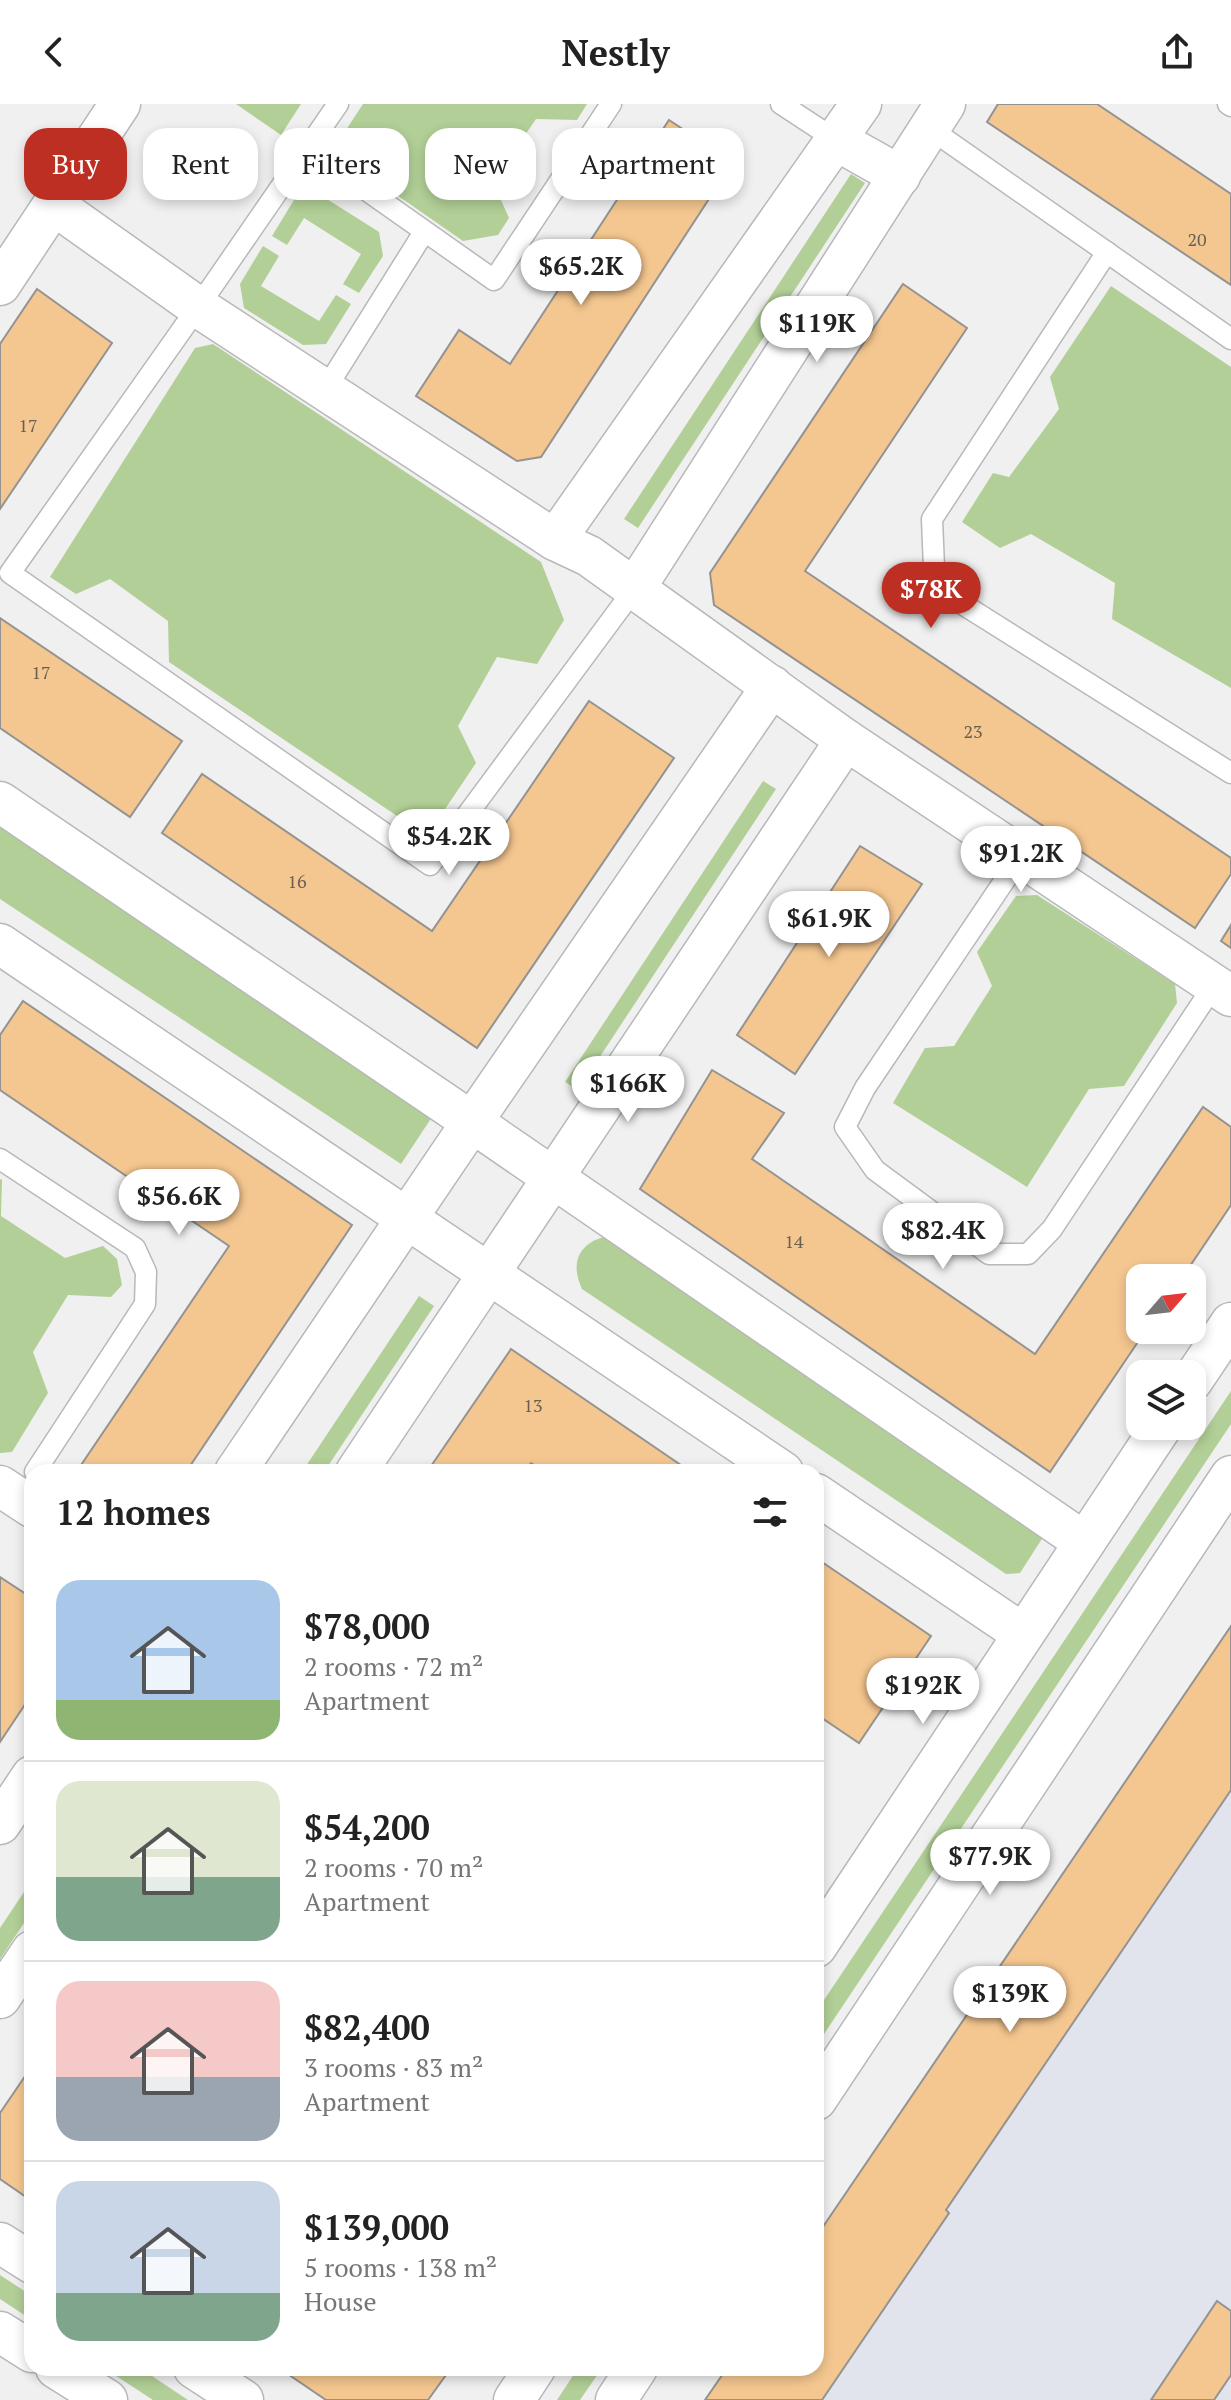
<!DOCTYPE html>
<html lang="en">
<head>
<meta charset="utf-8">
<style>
  body { margin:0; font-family:"PT Serif",serif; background:#f6f6f6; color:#222; height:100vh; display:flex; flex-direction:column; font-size:30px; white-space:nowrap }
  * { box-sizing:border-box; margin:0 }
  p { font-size:26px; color:#767676 }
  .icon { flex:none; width:44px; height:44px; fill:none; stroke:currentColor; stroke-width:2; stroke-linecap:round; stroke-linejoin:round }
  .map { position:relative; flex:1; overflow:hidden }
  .drawer { position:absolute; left:24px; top:1360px; width:800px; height:912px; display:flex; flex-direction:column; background:#fff; border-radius:24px; box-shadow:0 4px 12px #0003 }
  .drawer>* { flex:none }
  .hud { position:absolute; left:24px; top:24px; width:800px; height:72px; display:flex; gap:16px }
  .needle { width:52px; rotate:62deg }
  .tools { position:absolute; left:1126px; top:1160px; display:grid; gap:16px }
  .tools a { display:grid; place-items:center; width:80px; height:80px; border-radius:16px; background:#fff; box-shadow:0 4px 12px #0003; font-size:40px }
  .price { position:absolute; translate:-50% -68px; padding:0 18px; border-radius:28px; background:#fff; color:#222; font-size:26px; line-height:52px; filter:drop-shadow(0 2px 4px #0008) }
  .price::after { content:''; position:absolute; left:50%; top:48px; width:24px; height:18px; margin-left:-12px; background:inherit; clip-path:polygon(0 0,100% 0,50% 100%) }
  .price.current { background:#bc2f22; color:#fff }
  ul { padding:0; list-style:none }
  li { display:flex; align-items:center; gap:24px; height:200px; padding:0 32px }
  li+li { border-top:2px solid #e0e0e0 }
  li span { display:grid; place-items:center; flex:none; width:224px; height:160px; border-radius:24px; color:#555 }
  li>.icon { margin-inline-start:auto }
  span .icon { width:96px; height:96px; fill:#fffc; stroke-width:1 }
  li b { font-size:34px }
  h2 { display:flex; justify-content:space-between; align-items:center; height:96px; padding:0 32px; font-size:34px }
  .pill { padding:0 28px; border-radius:24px; background:#fff; box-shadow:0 4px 12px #0003; font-size:28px; line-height:72px }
  .pill.current { background:#bc2f22; color:#fff }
  header { display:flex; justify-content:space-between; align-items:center; height:104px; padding:0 32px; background:#fff; font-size:36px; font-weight:700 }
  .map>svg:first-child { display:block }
  .built { fill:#e1e4ec }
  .green { fill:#b1cf96 }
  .building { fill:#f5c790; stroke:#949392; stroke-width:2 }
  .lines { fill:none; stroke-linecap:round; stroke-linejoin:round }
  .lane-casing { stroke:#b7b8b9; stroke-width:23 }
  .street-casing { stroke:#b7b8b9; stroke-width:43 }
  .lane { stroke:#fff; stroke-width:20 }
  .street { stroke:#fff; stroke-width:40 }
  .labels { text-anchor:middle; stroke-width:6; stroke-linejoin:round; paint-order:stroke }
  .number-label { font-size:18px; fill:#6a5f51 }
</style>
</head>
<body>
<header><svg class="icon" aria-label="back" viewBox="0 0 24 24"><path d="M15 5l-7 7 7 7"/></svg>Nestly<svg class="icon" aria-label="share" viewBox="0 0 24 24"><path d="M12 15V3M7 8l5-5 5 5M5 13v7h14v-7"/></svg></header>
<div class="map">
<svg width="1231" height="2296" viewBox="0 0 1231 2296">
  <rect width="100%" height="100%" fill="#f0f0f1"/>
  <polygon class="built" points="1231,1523 1231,2296 705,2296 727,2264 816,2264 816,2133"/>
  <g class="green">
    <polygon points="236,0 301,0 281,31"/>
    <polygon points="363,0 587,0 577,16 536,15 493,78 509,114 498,131 463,137 348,57 340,35"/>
    <polygon points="851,70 865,79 638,424 624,415"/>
    <polygon points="319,90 379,128 383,152 359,189 343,180 361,150 304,114 287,141 272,132 297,91"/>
    <polygon points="263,142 279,152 261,182 319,217 336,191 351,200 326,240 303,241 244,204 240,180"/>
    <polygon points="1111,182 1231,263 1231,584 1112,515 1115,479 1031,430 1000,444 962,418 993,369 1009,373 1059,305 1050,273"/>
    <polygon points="213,240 541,458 564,516 537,560 497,553 458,622 476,659 437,717 409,720 169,558 168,517 110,475 76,490 50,473 195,244"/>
    <polygon points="763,677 776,685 578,986 565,978"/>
    <polygon points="0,721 434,1010 401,1060 0,795"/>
    <polygon points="1037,791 1175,880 1177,899 1124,982 1089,985 1027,1083 893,999 925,944 954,942 992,882 977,848 1016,792"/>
    <polygon points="0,1075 2,1076 1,1112 65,1154 103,1142 117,1155 122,1181 111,1193 68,1191 33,1248 48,1289 12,1348 0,1349"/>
    <path d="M607,1132l440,295 -27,42 -14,1 -424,-285c-12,-26 -4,-46 25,-53z"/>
    <polygon points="419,1192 434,1202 324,1368 302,1368"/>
    <polygon points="1231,1287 1231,1320 816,1942 816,1908"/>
    <polygon points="32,1776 32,1807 0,1855 0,1824"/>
    <polygon points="0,2171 32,2192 32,2216 0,2195"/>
    <polygon points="104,2264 140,2264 188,2296 153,2296"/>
    <polygon points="578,2264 602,2264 580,2296 557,2296"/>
  </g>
  <g class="building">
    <polygon points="998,0 1097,0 1231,90 1231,181 987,18"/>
    <polygon points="669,16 733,58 541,353 517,357 416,292 459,226 510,260"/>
    <polygon points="903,180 967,224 805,467 1231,754 1231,770 1195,824 714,501 710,469"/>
    <polygon points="37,185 112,239 0,405 0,240"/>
    <polygon points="0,514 182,637 130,713 0,624"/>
    <polygon points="589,597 674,654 477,944 162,729 202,670 432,827"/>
    <polygon points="860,742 922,780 795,970 737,931"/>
    <polygon points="1231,821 1231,844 1221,837"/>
    <polygon points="23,897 352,1121 186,1368 77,1367 229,1142 0,986 0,931"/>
    <polygon points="712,966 784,1009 752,1055 1035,1250 1203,1003 1231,1023 1231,1101 1182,1174 1140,1174 1140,1226 1146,1226 1050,1368 640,1085"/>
    <polygon points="511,1245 691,1368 544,1368 531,1359 524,1368 427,1368"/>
    <polygon points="816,1454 931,1532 859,1639 816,1610"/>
    <polygon points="0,1473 32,1494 32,1590 0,1638"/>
    <polygon points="1231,1522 1231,1686 946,2106 949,2109 822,2296 705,2296 727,2264 816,2264 816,2133"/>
    <polygon points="32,1962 32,2097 0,2075 0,2009"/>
    <polygon points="1217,2197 1231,2207 1231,2271 1214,2296 1151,2296"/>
    <polygon points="279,2264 451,2264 428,2296 326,2296"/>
  </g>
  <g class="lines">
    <g class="lane-casing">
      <g id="lane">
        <polyline points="338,0 198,203 10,469 430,761 635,484"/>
        <polyline points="781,0 836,36"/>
        <polyline points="1228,0 1231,2"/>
        <polyline points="929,24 1231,235"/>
        <polyline points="308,45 494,176 611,0"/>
        <polyline points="1107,148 932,415 934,464 964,501 1231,669"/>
        <polyline points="325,286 424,128"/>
        <polyline points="1021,752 865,984 845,1023 875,1066 989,1150 1028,1150 1052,1125 1214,881"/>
        <polyline points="0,1055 135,1144 146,1168 145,1200 35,1368"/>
      </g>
    </g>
    <g class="street-casing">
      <g id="street">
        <polyline points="836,36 900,72"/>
        <polyline points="54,101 198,203 555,436 589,452 846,636 1231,892"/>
        <polyline points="0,181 120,0"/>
        <polyline points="555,436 861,0"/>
        <polyline points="635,484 945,0"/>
        <polyline points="0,698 472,1018 1084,1438"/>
        <polyline points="0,840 783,1368"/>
        <polyline points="1192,1277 1231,1219"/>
        <polyline points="235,1368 472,1018 772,582"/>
        <polyline points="356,1368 846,636"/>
        <polyline points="0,1382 32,1403"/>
        <polyline points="816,1390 1023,1530"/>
        <polyline points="0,1720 32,1672"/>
        <polyline points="816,1843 1162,1322"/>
        <polyline points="0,1894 32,1847"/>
        <polyline points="816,1996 1231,1372"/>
        <polyline points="0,2139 32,2159"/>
        <polyline points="0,2228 32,2248"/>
        <polyline points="56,2264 107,2296"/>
        <polyline points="194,2264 243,2296"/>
        <polyline points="514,2296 535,2264"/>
        <polyline points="616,2296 637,2264"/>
      </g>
    </g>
    <use href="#lane" class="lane"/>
    <use href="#street" class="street"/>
  </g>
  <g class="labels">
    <g class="number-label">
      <text x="1197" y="142">20</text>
      <text x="28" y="328">17</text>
      <text x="41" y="575">17</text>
      <text x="973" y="634">23</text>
      <text x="297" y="784">16</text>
      <text x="794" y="1144">14</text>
      <text x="533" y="1308">13</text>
    </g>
  </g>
</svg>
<div class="tools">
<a><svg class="needle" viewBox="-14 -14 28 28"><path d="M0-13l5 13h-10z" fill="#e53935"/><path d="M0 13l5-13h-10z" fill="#767676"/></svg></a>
<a><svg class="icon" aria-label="layers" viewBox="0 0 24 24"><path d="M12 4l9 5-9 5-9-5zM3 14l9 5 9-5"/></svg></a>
</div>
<b class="price" style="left:581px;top:203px">$65.2K</b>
<b class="price" style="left:817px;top:260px">$119K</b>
<b class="price current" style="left:931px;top:526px">$78K</b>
<b class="price" style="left:449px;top:773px">$54.2K</b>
<b class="price" style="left:1021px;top:790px">$91.2K</b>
<b class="price" style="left:829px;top:855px">$61.9K</b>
<b class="price" style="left:628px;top:1020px">$166K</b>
<b class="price" style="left:179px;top:1133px">$56.6K</b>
<b class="price" style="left:943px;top:1167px">$82.4K</b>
<b class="price" style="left:923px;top:1622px">$192K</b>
<b class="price" style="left:990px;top:1793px">$77.9K</b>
<b class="price" style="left:1010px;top:1930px">$139K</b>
<div class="hud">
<a class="pill current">Buy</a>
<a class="pill">Rent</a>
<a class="pill">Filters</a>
<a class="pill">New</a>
<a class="pill">Apartment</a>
</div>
<section class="drawer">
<h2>12 homes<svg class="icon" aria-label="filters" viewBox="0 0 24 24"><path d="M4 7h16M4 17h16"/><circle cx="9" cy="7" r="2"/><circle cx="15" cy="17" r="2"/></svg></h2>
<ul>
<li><span style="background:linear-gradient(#a9c7e8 75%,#8fb573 0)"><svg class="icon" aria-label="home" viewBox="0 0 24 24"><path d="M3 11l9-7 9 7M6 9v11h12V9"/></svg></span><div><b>$78,000</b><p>2 rooms · 72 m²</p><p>Apartment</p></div></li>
<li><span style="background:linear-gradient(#dfe7d0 60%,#7fa58c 0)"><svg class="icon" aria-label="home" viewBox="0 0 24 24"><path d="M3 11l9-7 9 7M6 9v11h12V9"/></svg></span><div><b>$54,200</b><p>2 rooms · 70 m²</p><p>Apartment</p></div></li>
<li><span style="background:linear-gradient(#f6c9c9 60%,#9aa5b1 0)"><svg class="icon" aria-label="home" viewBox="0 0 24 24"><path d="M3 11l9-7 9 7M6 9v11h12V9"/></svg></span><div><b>$82,400</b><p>3 rooms · 83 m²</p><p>Apartment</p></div></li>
<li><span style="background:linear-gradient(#c9d6e8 70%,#7fa58c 0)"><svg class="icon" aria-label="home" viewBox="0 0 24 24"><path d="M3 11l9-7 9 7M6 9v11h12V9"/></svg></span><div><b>$139,000</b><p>5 rooms · 138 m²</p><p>House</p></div></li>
</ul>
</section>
</div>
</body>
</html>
